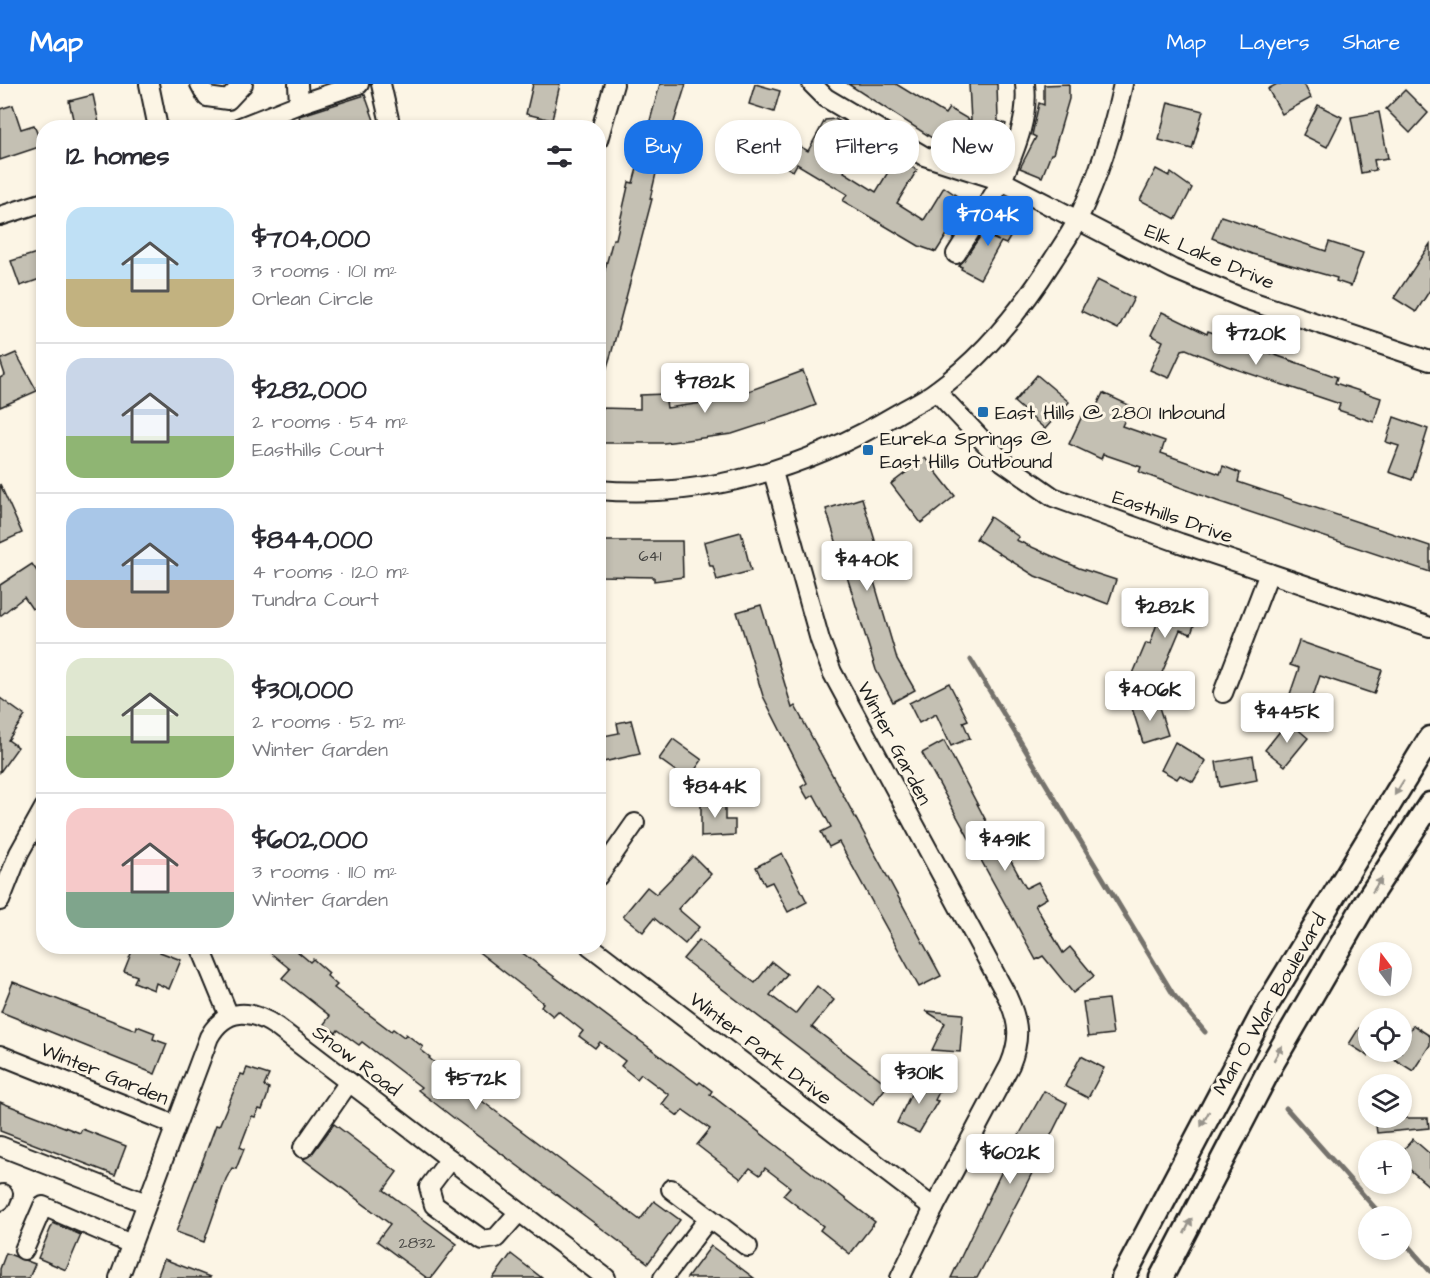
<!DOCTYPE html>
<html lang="en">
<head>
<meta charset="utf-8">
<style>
  body { margin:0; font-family:"Architects Daughter",sans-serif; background:#f2f2f3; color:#2b2b33; height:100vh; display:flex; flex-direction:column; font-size:22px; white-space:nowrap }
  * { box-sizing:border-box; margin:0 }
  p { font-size:20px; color:#7c7c81 }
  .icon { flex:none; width:33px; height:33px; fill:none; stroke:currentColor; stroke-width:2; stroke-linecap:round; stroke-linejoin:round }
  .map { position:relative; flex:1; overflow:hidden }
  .details { position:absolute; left:36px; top:36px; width:570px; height:834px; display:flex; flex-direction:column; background:#fff; border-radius:24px; box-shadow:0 3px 9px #0003 }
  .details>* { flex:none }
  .top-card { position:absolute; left:624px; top:36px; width:570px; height:54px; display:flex; gap:12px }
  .needle { width:39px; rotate:344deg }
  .buttons { position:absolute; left:1358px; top:858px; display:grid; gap:12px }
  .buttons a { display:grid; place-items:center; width:54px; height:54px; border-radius:50%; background:#fff; box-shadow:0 3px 9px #0003; font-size:30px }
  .price { position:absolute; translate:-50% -51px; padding:0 14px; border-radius:6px; background:#fff; color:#222; font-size:20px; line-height:39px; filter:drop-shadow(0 2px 3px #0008) }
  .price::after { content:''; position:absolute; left:50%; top:36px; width:18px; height:14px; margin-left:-9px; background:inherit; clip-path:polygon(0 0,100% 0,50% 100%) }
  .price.current { background:#1a73e8; color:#fff }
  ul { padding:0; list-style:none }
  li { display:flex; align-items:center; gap:18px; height:150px; padding:0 30px }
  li+li { border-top:2px solid #e1e1e2 }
  li span { display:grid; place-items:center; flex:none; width:168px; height:120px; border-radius:18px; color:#555 }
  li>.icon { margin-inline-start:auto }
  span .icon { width:72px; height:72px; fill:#fffc; stroke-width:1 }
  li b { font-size:26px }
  h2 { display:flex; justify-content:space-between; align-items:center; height:72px; padding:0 30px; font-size:26px }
  .pill { padding:0 21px; border-radius:24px; background:#fff; box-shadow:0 3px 9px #0003; font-size:21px; line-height:54px }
  .pill.current { background:#1a73e8; color:#fff }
  header { display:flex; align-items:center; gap:36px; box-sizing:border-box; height:84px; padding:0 30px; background:#1a73e8; color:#fff }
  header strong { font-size:28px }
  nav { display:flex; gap:33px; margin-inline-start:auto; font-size:21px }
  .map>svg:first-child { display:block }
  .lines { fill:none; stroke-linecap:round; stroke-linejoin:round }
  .stream { stroke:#75726c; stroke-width:5 }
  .building { fill:#c4c0b3; stroke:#1c1c1c; stroke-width:1.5 }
  .minor-casing { stroke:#1c1c1c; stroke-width:22 }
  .major-casing { stroke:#1c1c1c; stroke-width:27 }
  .minor { stroke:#fcf5e5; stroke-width:18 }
  .major { stroke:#fcf5e5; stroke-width:22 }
  .oneway { fill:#97938b }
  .poi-dot { fill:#1f6fb2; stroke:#fcf5e5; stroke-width:2 }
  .labels { text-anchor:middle; stroke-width:6; stroke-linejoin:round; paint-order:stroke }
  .number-label { font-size:16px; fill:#464542 }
  .street-label { font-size:20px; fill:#1c1c1c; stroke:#fcf5e5 }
  .poi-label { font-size:20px; fill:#1c1c1c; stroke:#fcf5e5; text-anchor:start }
</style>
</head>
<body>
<header>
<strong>Map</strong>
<nav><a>Map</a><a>Layers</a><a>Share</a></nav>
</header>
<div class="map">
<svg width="1430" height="1194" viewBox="0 0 1430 1194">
  <rect width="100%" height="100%" fill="#fcf5e5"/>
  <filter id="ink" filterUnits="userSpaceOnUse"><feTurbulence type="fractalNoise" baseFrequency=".0167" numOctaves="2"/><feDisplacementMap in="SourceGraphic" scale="12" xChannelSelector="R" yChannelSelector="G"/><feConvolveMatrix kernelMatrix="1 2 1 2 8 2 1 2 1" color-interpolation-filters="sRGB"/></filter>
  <g filter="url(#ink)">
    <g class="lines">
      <g class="stream">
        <polyline points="971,576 1173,910 1205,948"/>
        <polyline points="1286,1024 1382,1132"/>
        <polyline points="1401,1154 1430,1187"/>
      </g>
    </g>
    <g class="building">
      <polygon points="533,0 560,0 552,36 526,30"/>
      <polygon points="660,0 686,0 670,51 674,52 666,78 662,86 657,85 650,115 652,115 612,267 604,293 598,293 598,219 605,185 613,155 616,155 629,98 633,99"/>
      <polygon points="755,0 780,7 774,28 749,20"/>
      <polygon points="848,0 896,0 945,30 949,24 971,37 969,0 997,0 998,37 1006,40 1000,59 996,61 958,50 949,65"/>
      <polygon points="1069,0 1069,15 1053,70 1051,70 1042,93 1020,84 1036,53 1032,51 1039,19 1044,21 1044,1"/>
      <polygon points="1277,0 1304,0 1311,14 1282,30 1268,5"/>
      <polygon points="1405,6 1428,29 1410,49 1386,25"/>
      <polygon points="93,11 100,44 75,44 69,17"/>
      <polygon points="365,11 375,39 372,40 373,44 302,44 299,32"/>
      <polygon points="1168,18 1203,27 1192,65 1159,56"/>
      <polygon points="13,21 21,45 34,41 42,62 0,76 0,25"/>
      <polygon points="1318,21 1342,33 1327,63 1303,51"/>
      <polygon points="1379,28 1388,74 1374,76 1376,86 1361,89 1351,33"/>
      <polygon points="835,35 847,41 831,73 847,82 844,88 876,108 896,75 917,86 897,119 924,136 944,103 967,119 936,168 919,162 843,117 847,110 797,80 793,87 773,76 783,58 746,62 745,44 765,42 808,67 825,36"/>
      <polygon points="1156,85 1169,92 1171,89 1192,104 1176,135 1140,116"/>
      <polygon points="1000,129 1018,138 1017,142 1006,160 1001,158 980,195 961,185 962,183 959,182 982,150 999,157 990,152"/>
      <polygon points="1221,132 1326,167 1329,158 1363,169 1351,202 1336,197 1337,194 1252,170 1212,154"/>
      <polygon points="1430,160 1430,206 1416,228 1394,214"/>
      <polygon points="43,167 43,194 20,202 11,177"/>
      <polygon points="1097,196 1134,214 1118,245 1081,227"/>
      <polygon points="1162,228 1207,250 1208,247 1337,293 1335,299 1381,314 1374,338 1338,326 1340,320 1227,282 1186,265 1182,266 1169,294 1150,286 1163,257 1151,251"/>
      <polygon points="16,269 37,307 0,323 0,294 5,291 0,276"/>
      <polygon points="803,287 816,321 790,331 732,350 664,359 600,359 601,324 640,325 640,311 665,310 667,324 724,316"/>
      <polygon points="1037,291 1069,318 1045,345 1014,318"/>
      <polygon points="1103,309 1131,322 1122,342 1165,357 1161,369 1220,390 1223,382 1240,389 1238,398 1430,462 1430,488 1217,417 1139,388 1141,383 1103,370 1101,375 1069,360 1083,330 1090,336"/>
      <polygon points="1394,333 1428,345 1412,396 1389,388 1399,362 1386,358"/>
      <polygon points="925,374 955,412 921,439 891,400"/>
      <polygon points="0,400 22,449 0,459"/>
      <polygon points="862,414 877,463 865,467 897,575 915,606 893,618 876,586 826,425"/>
      <polygon points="990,433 1019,453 1016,456 1079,484 1116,496 1108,520 1035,492 976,455"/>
      <polygon points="741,448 751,487 717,496 713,482 710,482 704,458"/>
      <polygon points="598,457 682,457 683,493 654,497 654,493 598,492"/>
      <polygon points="32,480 44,497 44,517 32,525 24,513 0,532 0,501"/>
      <polygon points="1166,513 1200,524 1191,550 1180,546 1156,603 1132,592 1146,559 1150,560"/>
      <polygon points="761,521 792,624 795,622 941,892 919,903 839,758 829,763 821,748 831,743 814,711 808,715 801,703 807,699 763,612 737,528"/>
      <polygon points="1299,557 1382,586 1374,610 1320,592 1310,621 1289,613 1299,584 1290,581"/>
      <polygon points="949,599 968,636 963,638 970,654 951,662 936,630 919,639 909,619"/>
      <polygon points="0,614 25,632 8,656 18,663 0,688"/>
      <polygon points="1157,617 1168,651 1143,659 1132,624"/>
      <polygon points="631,636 640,670 603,678 598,653 619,649 617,639"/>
      <polygon points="1288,637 1308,654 1285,682 1265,666"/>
      <polygon points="673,655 702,676 688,696 659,675"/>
      <polygon points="944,657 992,748 994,747 1026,804 1038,798 1047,814 1035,821 1063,869 1070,863 1094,892 1073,909 1043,872 1036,876 922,669"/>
      <polygon points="1175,658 1206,677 1193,698 1180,691 1177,695 1161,686"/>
      <polygon points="1253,672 1257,696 1220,703 1216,678"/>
      <polygon points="701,715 725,715 725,736 735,736 735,751 701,753"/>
      <polygon points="782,769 807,818 788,828 772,798 765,801 756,783"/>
      <polygon points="693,772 711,790 678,825 699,843 685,860 654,834 643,848 623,832 647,803 656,810"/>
      <polygon points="699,856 755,899 772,878 787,890 770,911 795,930 817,902 834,916 812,943 888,1001 873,1020 683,875"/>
      <polygon points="134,862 163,862 160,868 181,876 169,905 156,899 154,906 134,898 137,892 124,887"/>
      <polygon points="262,862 291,862 310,878 313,875 329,889 327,892 337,901 334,904 391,947 393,945 404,953 406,950 423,963 421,966 430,973 429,974 474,1011 640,1136 654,1117 680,1136 648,1179 455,1035 418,1006 421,1003 362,958 359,961 338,946 336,949 324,940 330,932 282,894 290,885"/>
      <polygon points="471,862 513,862 698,1000 700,998 712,1007 710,1010 875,1138 850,1170 820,1146 823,1142 783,1111 790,1103 765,1084 760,1091 750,1084 741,1095 697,1061 710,1045 683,1026 678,1032 662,1020 669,1011 641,990 637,995 621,982 625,977 600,958 595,964 579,952 583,947 558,927 553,932 541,922 543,919 530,908"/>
      <polygon points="13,898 136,946 137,942 155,949 153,955 167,960 155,990 1,928"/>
      <polygon points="1108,915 1113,950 1088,953 1083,918"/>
      <polygon points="926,927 963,930 960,968 932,966 945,939"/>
      <polygon points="1413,941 1430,952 1430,961 1413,987 1383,968 1401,968 1401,952 1406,952"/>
      <polygon points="1359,944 1368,950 1368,972 1349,960"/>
      <polygon points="1081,972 1104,984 1088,1014 1065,1002"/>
      <polygon points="247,984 269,991 264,1002 269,1004 267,1013 262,1026 259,1025 255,1033 252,1032 240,1063 244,1065 236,1085 232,1084 226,1095 204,1158 176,1148 216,1041 219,1042 241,990 244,991"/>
      <polygon points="919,993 941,1004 935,1016 938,1017 919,1049 897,1039"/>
      <polygon points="1044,1007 1067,1019 1021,1111 977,1194 951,1194 1018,1053"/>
      <polygon points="0,1018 80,1049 82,1045 126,1062 115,1091 0,1047"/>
      <polygon points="1375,1034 1428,1034 1429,1044 1377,1049"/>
      <polygon points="334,1040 397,1088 384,1106 457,1160 431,1194 427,1194 377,1157 390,1140 303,1075 312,1070"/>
      <polygon points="1413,1055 1430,1070 1430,1103 1401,1078 1401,1068"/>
      <polygon points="53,1139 81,1151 66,1186 38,1174"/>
      <polygon points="711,1162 754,1194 687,1194"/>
      <polygon points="6,1169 35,1180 29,1194 0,1194 0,1185"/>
      <polygon points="511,1170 542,1194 493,1194"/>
      <polygon points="164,1175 210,1193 210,1194 157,1194"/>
    </g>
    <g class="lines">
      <g class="minor-casing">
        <g id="minor">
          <polyline points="149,0 158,44"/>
          <polyline points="200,0 207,13 228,16 243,0"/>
          <polyline points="381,0 391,44"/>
          <path d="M812,0l14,14 98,58 78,25c13,-32 27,-62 23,-97"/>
          <polyline points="299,20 359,0"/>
          <polyline points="238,44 299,20 298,0"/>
          <polyline points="598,56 614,0"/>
          <polyline points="0,132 44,118"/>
          <polyline points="956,170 1002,97 1173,185 1245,215 1430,277"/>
          <polyline points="936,307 1003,378 1053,413 1180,459 1430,543"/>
          <path d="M773,388l47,168 12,32 175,324c12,26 14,42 3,69l-76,143 -34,70"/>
          <path d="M598,406c107,9 208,-22 299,-76 12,-7 27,-14 39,-23 47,-34 86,-82 117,-131 9,-14 19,-28 26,-43 20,-42 34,-87 44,-133"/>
          <polyline points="1223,609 1269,489"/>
          <polyline points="598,792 635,739"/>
          <polyline points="0,817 19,769 44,724"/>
          <polyline points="200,862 229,932"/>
          <polyline points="590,862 934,1124"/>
          <polyline points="0,971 175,1041"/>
          <polyline points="0,1062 146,1119"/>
          <polyline points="303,1064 349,998"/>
          <polyline points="450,1075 429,1103 434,1121 483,1156 496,1154 519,1128"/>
          <polyline points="671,1105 748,1163"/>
          <polyline points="0,1117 3,1110"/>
          <polyline points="24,1166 43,1122 131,1160"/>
          <path d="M119,1194l90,-241c17,-30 42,-28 68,-10l329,251"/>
          <polyline points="663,1194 709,1134"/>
        </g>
      </g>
      <g class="major-casing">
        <g id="major">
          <polyline points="1123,1194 1267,921 1430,654"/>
          <polyline points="1161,1194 1272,980 1366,818 1430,720"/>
        </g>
      </g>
      <use href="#minor" class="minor"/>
      <use href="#major" class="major"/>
    </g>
    <defs><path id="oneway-solid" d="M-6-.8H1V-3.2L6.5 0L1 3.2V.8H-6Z" transform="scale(1.5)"/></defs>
    <g class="oneway">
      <use href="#oneway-solid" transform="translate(1399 704) rotate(122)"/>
      <use href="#oneway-solid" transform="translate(1377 801) rotate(-57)"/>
      <use href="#oneway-solid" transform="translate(1278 969) rotate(-60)"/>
      <use href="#oneway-solid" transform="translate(1205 1035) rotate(118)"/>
      <use href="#oneway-solid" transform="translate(1188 1142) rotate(-63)"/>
    </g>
  </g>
  <g class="poi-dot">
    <rect x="977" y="322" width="12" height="12" rx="3"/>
    <rect x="862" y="360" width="12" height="12" rx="3"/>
  </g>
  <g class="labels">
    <g class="number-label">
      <text x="650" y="477">641</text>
      <text x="417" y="1164">2832</text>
    </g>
    <g class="street-label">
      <text transform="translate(1210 172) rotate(23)" y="7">Elk Lake Drive</text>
      <text transform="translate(1173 432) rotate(19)" y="7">Easthills Drive</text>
      <text transform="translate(895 659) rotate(62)" y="7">Winter Garden</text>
      <text transform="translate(1269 920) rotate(-60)" y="7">Man O War Boulevard</text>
      <text transform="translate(761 964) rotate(37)" y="7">Winter Park Drive</text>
      <text transform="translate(357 976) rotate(37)" y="7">Snow Road</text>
      <text transform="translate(105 989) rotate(22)" y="7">Winter Garden</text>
    </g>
    <g class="poi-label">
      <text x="995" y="335">East Hills @ 2801 Inbound</text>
      <text x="880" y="361">Eureka Springs @<tspan x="880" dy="23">East Hills Outbound</tspan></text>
    </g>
  </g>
</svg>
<div class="buttons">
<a><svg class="needle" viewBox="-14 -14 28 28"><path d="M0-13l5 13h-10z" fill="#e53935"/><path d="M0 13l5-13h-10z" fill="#7c7c81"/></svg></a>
<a><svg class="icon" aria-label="locate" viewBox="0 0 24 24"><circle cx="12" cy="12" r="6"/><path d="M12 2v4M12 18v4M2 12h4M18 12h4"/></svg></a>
<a><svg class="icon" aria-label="layers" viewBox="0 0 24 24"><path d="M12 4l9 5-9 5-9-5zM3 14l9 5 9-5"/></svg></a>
<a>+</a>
<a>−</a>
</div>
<b class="price current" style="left:988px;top:163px">$704K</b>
<b class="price" style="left:1256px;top:282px">$720K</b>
<b class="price" style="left:705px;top:330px">$782K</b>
<b class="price" style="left:867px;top:508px">$440K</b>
<b class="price" style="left:1165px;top:555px">$282K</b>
<b class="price" style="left:1150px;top:638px">$406K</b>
<b class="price" style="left:1287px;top:660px">$445K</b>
<b class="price" style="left:715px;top:735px">$844K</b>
<b class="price" style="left:1005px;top:788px">$491K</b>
<b class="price" style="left:919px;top:1021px">$301K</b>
<b class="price" style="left:476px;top:1027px">$572K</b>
<b class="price" style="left:1010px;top:1101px">$602K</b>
<div class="top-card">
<a class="pill current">Buy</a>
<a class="pill">Rent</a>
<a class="pill">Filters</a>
<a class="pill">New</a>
</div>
<section class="details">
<h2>12 homes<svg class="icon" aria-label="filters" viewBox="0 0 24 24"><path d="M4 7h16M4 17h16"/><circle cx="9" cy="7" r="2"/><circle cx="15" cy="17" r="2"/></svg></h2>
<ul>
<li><span style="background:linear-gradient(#bfe0f5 60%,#c2b280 0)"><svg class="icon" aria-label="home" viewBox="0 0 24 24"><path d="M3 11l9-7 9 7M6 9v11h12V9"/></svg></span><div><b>$704,000</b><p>3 rooms · 101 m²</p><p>Orlean Circle</p></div></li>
<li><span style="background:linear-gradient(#c9d6e8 65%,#8fb573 0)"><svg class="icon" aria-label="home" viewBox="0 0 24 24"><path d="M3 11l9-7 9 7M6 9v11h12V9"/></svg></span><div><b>$282,000</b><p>2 rooms · 54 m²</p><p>Easthills Court</p></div></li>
<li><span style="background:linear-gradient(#a9c7e8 60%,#b9a48a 0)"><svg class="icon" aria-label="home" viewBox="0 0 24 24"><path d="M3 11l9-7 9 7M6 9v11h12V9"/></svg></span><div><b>$844,000</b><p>4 rooms · 120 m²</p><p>Tundra Court</p></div></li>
<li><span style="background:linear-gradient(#dfe7d0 65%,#8fb573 0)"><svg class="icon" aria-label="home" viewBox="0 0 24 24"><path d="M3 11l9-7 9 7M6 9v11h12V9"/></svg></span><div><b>$301,000</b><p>2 rooms · 52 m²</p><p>Winter Garden</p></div></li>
<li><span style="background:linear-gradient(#f6c9c9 70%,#7fa58c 0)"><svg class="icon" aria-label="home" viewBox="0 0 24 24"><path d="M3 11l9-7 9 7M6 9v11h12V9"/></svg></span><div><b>$602,000</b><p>3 rooms · 110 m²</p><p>Winter Garden</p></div></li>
</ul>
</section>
</div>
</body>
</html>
